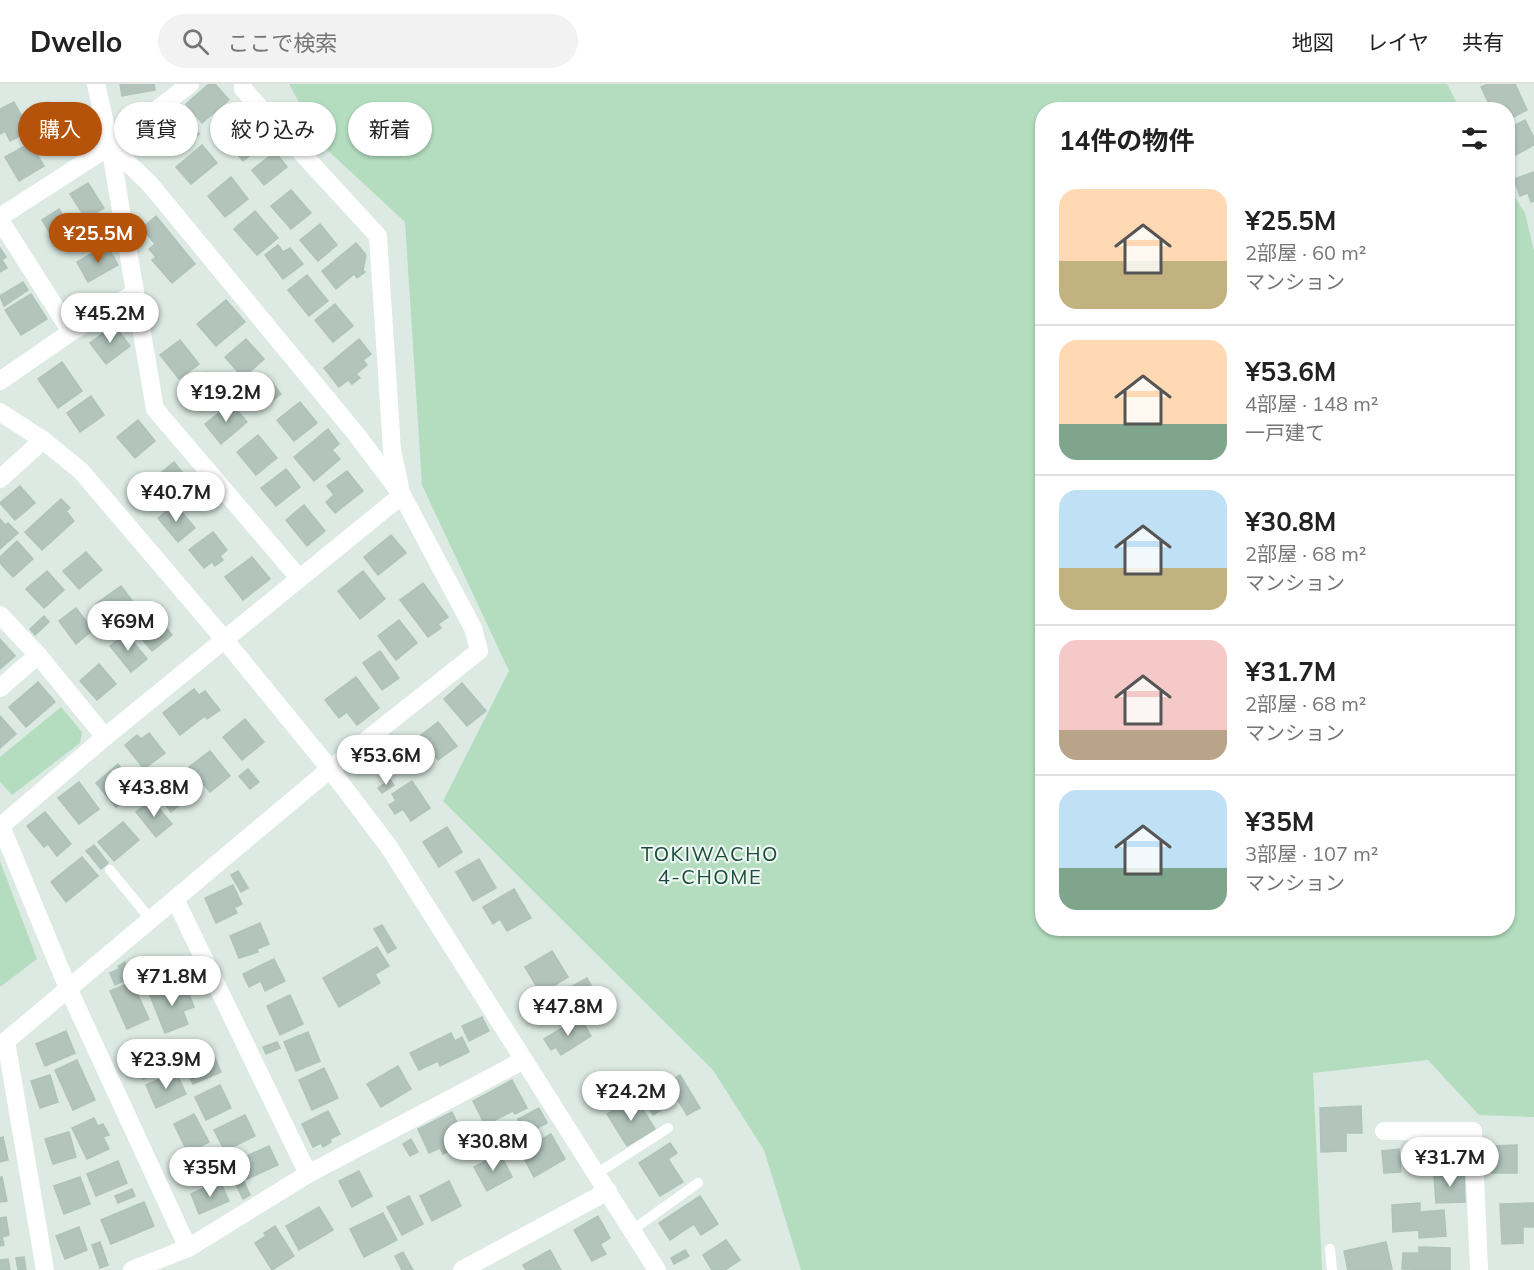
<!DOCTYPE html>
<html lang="ja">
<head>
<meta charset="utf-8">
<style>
  body { margin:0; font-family:Mulish,"Noto Sans JP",sans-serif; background:#f2f2f2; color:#222; height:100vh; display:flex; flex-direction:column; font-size:22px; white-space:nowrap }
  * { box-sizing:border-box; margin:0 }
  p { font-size:20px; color:#767676 }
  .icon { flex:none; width:33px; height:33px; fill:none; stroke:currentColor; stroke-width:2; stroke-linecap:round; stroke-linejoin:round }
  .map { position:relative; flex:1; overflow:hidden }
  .panel { position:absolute; left:1035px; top:18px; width:480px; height:834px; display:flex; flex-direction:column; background:#fff; border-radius:24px; box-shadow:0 2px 4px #0004 }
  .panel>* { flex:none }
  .banner { position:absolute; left:18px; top:18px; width:570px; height:54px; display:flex; gap:12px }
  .price { position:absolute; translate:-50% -51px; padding:0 14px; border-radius:21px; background:#fff; color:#222; font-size:20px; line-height:39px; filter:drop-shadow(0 2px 3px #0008) }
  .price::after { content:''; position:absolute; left:50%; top:36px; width:18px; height:14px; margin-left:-9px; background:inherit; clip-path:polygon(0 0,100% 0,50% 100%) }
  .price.active { background:#b45309; color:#fff }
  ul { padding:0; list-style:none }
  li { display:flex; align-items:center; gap:18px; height:150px; padding:0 24px }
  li+li { border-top:2px solid #e0e0e0 }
  li span { display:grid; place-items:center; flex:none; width:168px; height:120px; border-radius:18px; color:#555 }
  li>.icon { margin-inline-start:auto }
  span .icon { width:72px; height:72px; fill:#fffc; stroke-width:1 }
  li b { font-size:26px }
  h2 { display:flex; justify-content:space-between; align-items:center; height:72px; padding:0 24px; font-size:26px }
  .tag { padding:0 21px; border-radius:27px; background:#fff; box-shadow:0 2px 4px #0004; font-size:21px; line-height:54px }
  .tag.active { background:#b45309; color:#fff }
  header { display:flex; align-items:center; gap:36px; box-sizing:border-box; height:84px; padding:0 30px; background:#fff; border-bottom:2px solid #e0e0e0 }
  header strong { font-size:28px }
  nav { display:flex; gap:33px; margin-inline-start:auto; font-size:21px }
  .search { width:420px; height:54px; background:#f2f2f2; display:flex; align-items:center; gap:15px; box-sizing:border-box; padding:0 21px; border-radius:33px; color:#767676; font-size:22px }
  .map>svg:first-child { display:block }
  .green { fill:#b3ddbe }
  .building { fill:#b2c4bc; stroke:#afc3ba; stroke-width:1.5 }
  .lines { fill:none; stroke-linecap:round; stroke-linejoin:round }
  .service { stroke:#fff; stroke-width:10 }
  .minor { stroke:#fff; stroke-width:18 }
  .tertiary { stroke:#fff; stroke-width:18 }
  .labels { text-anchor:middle; stroke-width:4.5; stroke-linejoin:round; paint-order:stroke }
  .neighbourhood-label { font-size:20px; letter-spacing:1.5px; fill:#194c3e; stroke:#edf6f1 }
</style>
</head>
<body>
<header>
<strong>Dwello</strong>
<div class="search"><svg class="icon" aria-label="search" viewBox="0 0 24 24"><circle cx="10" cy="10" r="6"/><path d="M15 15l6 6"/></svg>ここで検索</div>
<nav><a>地図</a><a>レイヤ</a><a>共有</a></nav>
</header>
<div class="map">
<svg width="1534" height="1186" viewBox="0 0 1534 1186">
  <rect width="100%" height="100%" fill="#dceae3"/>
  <g class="green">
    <polygon points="289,0 1447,0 1460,25 1042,26 1042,844 1508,844 1508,102 1525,129 1534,167 1534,1033 1479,1031 1428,976 1313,989 1322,1186 801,1186 764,1066 713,986 443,717 509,587 422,401 405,138 323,62"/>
    <polygon points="61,623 82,648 80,659 12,711 0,698 0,673"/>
    <polygon points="0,777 37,875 0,903"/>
  </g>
  <g class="building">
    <polygon points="120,0 154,0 155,6 122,12"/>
    <polygon points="209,0 215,0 229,16 202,39 186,20"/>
    <polygon points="1488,0 1515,0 1527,26 1508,36 1508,26 1492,26 1481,3"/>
    <polygon points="14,18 30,47 10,57 5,47 0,50 0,25"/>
    <polygon points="48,18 55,31 41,38 34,26"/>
    <polygon points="183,30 199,50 193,55 177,36"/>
    <polygon points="171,33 186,51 163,71 147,52"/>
    <polygon points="244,33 251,42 247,45 261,62 243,77 222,52"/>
    <polygon points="80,36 91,52 65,70 49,46 62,37 66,44"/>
    <polygon points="1525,36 1534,54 1534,61 1508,75 1508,45"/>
    <polygon points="30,59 44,82 19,97 5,73"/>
    <polygon points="202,61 217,79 191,100 176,83"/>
    <polygon points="275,68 287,83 264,101 252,86"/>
    <polygon points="1534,88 1534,117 1531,118 1528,109 1520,112 1514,95"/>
    <polygon points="231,93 248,115 225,133 208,112"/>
    <polygon points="88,99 104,124 86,135 70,110"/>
    <polygon points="291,106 311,129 291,145 271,122"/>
    <polygon points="59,125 76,152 59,163 42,136"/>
    <polygon points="255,127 278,154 257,171 234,145"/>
    <polygon points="156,132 195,180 172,199 152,176 156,173 149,165 155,160 142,144"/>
    <polygon points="320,140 337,161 318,177 300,156"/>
    <polygon points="356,159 366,171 363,186 365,188 357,194 354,190 336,205 322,187"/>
    <polygon points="107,161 118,181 88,198 77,178"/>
    <polygon points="278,161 283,168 290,164 303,180 283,195 265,171"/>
    <polygon points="0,164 6,173 2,176 7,184 0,188"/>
    <polygon points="307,191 328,217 309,232 288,206"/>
    <polygon points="23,198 28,206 4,222 0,212"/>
    <polygon points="31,210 47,235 21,251 5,226"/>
    <polygon points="226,216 245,238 216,262 197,240"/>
    <polygon points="335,220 353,242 333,258 315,236"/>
    <polygon points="114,241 130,262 106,280 90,259"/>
    <polygon points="246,255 264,275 243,294 225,273"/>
    <polygon points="359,255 371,270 363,276 367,281 356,290 360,294 352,300 348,296 339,303 324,284"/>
    <polygon points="180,256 199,280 179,295 160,271"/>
    <polygon points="62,278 82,307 58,324 38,295"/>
    <polygon points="206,288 223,310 202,327 184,305"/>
    <polygon points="267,292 281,310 260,326 246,309"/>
    <polygon points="91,312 104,331 80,348 67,329"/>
    <polygon points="300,318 317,339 294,357 277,336"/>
    <polygon points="231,319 247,338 221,360 205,340"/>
    <polygon points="138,336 155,357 135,374 117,353"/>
    <polygon points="328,345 339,360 332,366 340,375 314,397 294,373"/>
    <polygon points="258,351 277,374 256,391 237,368"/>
    <polygon points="174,378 190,398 168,416 161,408 167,404 157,392"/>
    <polygon points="286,385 300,403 276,422 261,404"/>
    <polygon points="347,387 363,407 335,429 326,418 334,411 327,402"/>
    <polygon points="20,402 35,419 15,436 0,419"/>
    <polygon points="61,415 70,424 66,427 74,437 42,466 25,448"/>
    <polygon points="175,420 195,444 178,458 158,434"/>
    <polygon points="304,421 325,447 307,462 286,436"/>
    <polygon points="0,435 5,441 8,439 18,449 0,465"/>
    <polygon points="213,448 227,466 220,472 223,476 215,482 212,478 204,484 189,466"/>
    <polygon points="391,451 406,469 378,491 364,473"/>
    <polygon points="17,457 33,475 13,493 0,479 0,473"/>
    <polygon points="86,468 102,486 79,505 63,487"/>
    <polygon points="252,473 270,495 243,516 225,493"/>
    <polygon points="47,487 64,506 44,524 26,505"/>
    <polygon points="363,487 385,515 360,535 338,507"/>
    <polygon points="423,499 448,533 438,540 441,544 428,553 400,516"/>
    <polygon points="121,502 136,522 111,540 96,520"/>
    <polygon points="157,522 167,534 162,538 172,551 152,567 132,543"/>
    <polygon points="76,524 93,546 76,560 59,537"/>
    <polygon points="44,532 49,538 35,551 30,545"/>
    <polygon points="399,536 417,559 396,576 378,552"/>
    <polygon points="126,549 147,575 131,588 110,562"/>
    <polygon points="0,555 15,572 0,585"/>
    <polygon points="380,567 399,594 382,606 363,579"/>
    <polygon points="99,580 116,600 97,616 80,597"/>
    <polygon points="356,593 379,624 357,641 347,628 339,634 325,616"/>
    <polygon points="38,598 55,618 26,643 9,623"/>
    <polygon points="462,599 486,627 467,642 444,615"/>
    <polygon points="194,605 199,611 205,607 220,626 207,635 205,632 180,651 163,629"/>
    <polygon points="0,632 16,650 0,664"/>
    <polygon points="245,635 264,658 242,676 223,653"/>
    <polygon points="438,638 457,662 438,676 420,652"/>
    <polygon points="149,649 165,669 144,685 125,661 137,651 141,655"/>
    <polygon points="401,653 415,671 389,691 376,673"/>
    <polygon points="210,667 230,692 210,708 189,683"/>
    <polygon points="118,680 138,705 116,723 96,699"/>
    <polygon points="248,685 259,698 250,705 239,692"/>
    <polygon points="180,691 194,709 171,728 157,710"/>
    <polygon points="390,696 394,701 382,709 378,704"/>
    <polygon points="412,697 430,724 411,737 403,725 395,730 389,721 396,717 392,710"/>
    <polygon points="79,698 99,725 79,740 58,714"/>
    <polygon points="151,715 172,740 156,753 136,728"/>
    <polygon points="45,728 71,760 57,772 48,760 44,763 27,742"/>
    <polygon points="123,738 139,756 114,777 98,758"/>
    <polygon points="447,743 462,768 439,783 423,758"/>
    <polygon points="94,761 108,779 101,785 86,767"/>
    <polygon points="82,773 98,792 66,818 51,798"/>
    <polygon points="479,775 496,804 473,817 456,788"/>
    <polygon points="238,787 248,804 241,808 231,791"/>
    <polygon points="233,801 242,820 234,824 237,829 216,839 205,814"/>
    <polygon points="514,805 531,834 507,847 500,835 493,840 483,823"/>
    <polygon points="260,839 269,860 257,865 258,868 239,874 230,852"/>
    <polygon points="382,841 396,864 388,869 374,845"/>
    <polygon points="377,863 389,882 375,890 380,899 339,923 323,894"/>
    <polygon points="552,867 568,893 541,910 525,883"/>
    <polygon points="274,875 285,897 265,907 261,897 249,903 243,890"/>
    <polygon points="125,878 131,893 115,901 110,889 119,885 118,882"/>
    <polygon points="587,894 598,914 567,931 564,925 559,928 551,914"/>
    <polygon points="132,898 149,935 127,945 110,907"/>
    <polygon points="175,899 178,908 187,905 194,923 183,927 188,940 165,949 149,909"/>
    <polygon points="290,911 303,940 280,951 267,922"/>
    <polygon points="482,933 489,947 469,957 462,942"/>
    <polygon points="580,933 591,952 561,971 556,963 551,966 544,955"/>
    <polygon points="66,947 75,969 45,982 36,960"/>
    <polygon points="308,948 320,977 296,987 284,958"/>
    <polygon points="451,949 455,957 462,953 469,968 440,982 438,977 419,986 410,969"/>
    <polygon points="160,957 171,982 143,995 131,969"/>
    <polygon points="277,958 280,964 266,970 263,963"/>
    <polygon points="210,963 221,988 193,1000 181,976"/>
    <polygon points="77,976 95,1016 73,1026 55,986"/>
    <polygon points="398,982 411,1005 381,1023 367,1000"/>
    <polygon points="324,984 338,1014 312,1026 299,996"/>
    <polygon points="176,988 186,1010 156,1024 146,1001"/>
    <polygon points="50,991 58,1018 40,1024 31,997"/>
    <polygon points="680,991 700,1024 687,1031 678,1016 653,1031 643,1014"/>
    <polygon points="512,996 527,1024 515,1030 513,1027 485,1041 473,1017"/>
    <polygon points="220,1001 231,1024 206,1036 195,1013"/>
    <polygon points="635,1013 655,1045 627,1062 607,1030"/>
    <polygon points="1361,1022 1362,1049 1346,1049 1346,1067 1321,1068 1320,1024"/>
    <polygon points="539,1024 547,1039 526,1050 518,1035"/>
    <polygon points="328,1027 340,1050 330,1055 331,1058 323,1063 321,1059 313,1063 302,1040"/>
    <polygon points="452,1028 466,1058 443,1070 440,1064 429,1069 418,1045"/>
    <polygon points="194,1030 209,1058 188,1069 174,1040"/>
    <polygon points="245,1031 255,1052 225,1067 214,1046"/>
    <polygon points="94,1034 98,1042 103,1040 109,1051 103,1053 109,1065 87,1075 72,1044"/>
    <polygon points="69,1048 76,1073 53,1080 45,1055"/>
    <polygon points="551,1050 565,1075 534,1093 520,1067"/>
    <polygon points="3,1053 8,1076 0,1078 0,1054"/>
    <polygon points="411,1055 418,1068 410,1072 403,1060"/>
    <polygon points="670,1059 677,1069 668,1075 683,1098 660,1112 639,1079"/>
    <polygon points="1517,1061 1517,1089 1492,1089 1492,1062"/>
    <polygon points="269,1062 278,1081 247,1095 238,1076"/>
    <polygon points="1399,1065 1401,1088 1384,1089 1382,1067"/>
    <polygon points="500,1069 512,1093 487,1107 474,1083"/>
    <polygon points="118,1077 127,1099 96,1112 87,1090"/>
    <polygon points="359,1087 372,1112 352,1123 339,1097"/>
    <polygon points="1464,1089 1465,1118 1436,1119 1434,1090"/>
    <polygon points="241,1091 250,1111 243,1115 233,1095"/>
    <polygon points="0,1093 2,1093 7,1117 0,1118"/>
    <polygon points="80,1093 90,1120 64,1130 54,1102"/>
    <polygon points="220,1097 229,1117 199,1130 191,1110"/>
    <polygon points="449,1097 461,1122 432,1137 420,1112"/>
    <polygon points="132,1105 135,1112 118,1119 115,1112"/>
    <polygon points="409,1112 423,1140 402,1151 387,1123"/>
    <polygon points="700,1112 718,1140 701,1151 694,1140 670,1156 659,1139"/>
    <polygon points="144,1118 154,1142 111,1160 101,1136"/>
    <polygon points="1420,1119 1420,1128 1444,1126 1446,1152 1419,1154 1419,1146 1393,1148 1392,1121"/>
    <polygon points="1534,1119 1534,1143 1523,1143 1523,1159 1502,1160 1500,1120"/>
    <polygon points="319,1123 333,1146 299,1166 286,1142"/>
    <polygon points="383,1129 397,1156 364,1173 350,1145"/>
    <polygon points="598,1132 610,1154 600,1160 606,1170 592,1177 574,1146"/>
    <polygon points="6,1133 9,1151 2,1153 4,1161 0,1162 0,1134"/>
    <polygon points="275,1142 294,1172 272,1186 255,1159 266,1152 264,1149"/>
    <polygon points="79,1143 87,1166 65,1175 56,1152"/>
    <polygon points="726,1156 740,1176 725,1186 712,1186 703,1171"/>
    <polygon points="100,1158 108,1181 100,1184 92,1161"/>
    <polygon points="1386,1158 1392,1185 1348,1186 1344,1167"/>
    <polygon points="1419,1163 1450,1164 1450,1186 1402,1185 1403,1169 1419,1169"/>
    <polygon points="550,1166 561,1186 526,1186 523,1181"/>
    <polygon points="685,1166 689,1172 674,1180 671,1174"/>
    <polygon points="403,1168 413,1186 402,1186 395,1172"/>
    <polygon points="24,1173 26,1186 18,1186 16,1174"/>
    <polygon points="8,1175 10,1186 0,1186 0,1176"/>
  </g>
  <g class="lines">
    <g class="service">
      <polyline points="110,786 151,836"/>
      <polyline points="596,1090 668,1044"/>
      <polyline points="631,1147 698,1099"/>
      <polyline points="1330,1165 1332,1186"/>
    </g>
    <g class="minor">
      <polyline points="96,0 110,62 155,325 299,494"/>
      <polyline points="243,0 243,5 378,152 392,366 400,404"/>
      <polyline points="0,133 110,62 190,0"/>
      <polyline points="0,136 71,248"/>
      <polyline points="0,297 71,248 135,209"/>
      <polyline points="0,395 43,356"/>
      <polyline points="0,531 38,571 105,653"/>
      <polyline points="0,604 38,571"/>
      <polyline points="330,685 389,763 657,1186"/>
      <polyline points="175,815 308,1090"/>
      <polyline points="1384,1047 1473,1047 1479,1186"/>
      <polyline points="188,1164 68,904 1,742 105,653 402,411"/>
      <polyline points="45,1186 6,957 330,685 479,567 473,544 402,411 356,350 149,99 110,62"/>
      <polyline points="132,1186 188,1164 308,1090 524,976"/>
      <polyline points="462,1186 608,1107"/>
    </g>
    <polyline class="tertiary" points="0,328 43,356 81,387 224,555 330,685"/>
  </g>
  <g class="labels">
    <g class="neighbourhood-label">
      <text x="710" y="777">TOKIWACHO<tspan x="710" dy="23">4-CHOME</tspan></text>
    </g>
  </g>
</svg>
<b class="price active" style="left:98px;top:180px">¥25.5M</b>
<b class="price" style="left:110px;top:260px">¥45.2M</b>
<b class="price" style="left:226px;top:339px">¥19.2M</b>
<b class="price" style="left:176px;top:439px">¥40.7M</b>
<b class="price" style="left:128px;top:568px">¥69M</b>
<b class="price" style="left:386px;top:702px">¥53.6M</b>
<b class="price" style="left:154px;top:734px">¥43.8M</b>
<b class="price" style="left:172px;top:923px">¥71.8M</b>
<b class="price" style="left:568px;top:953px">¥47.8M</b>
<b class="price" style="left:166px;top:1006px">¥23.9M</b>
<b class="price" style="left:631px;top:1038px">¥24.2M</b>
<b class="price" style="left:493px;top:1088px">¥30.8M</b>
<b class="price" style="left:1450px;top:1104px">¥31.7M</b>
<b class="price" style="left:210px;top:1114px">¥35M</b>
<div class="banner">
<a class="tag active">購入</a>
<a class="tag">賃貸</a>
<a class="tag">絞り込み</a>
<a class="tag">新着</a>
</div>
<section class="panel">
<h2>14件の物件<svg class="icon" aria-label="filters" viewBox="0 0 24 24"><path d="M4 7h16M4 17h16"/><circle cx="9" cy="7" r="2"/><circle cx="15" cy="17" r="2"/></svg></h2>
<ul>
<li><span style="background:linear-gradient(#ffd9b3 60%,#c2b280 0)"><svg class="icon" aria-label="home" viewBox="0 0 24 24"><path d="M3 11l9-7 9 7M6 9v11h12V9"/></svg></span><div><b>¥25.5M</b><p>2部屋 · 60 m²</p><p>マンション</p></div></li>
<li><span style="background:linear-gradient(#ffd9b3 70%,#7fa58c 0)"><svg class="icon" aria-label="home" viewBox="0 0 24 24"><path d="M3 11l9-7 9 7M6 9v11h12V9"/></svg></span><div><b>¥53.6M</b><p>4部屋 · 148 m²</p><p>一戸建て</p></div></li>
<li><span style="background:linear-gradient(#bfe0f5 65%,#c2b280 0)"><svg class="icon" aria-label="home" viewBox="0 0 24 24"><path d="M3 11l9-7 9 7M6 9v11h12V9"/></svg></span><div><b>¥30.8M</b><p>2部屋 · 68 m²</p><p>マンション</p></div></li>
<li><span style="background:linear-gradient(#f6c9c9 75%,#b9a48a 0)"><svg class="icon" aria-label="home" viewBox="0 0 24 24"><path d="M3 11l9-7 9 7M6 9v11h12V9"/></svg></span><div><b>¥31.7M</b><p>2部屋 · 68 m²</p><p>マンション</p></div></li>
<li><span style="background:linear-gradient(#bfe0f5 65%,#7fa58c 0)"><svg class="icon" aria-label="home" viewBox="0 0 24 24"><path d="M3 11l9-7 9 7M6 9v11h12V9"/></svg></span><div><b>¥35M</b><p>3部屋 · 107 m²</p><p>マンション</p></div></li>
</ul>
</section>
</div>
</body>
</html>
